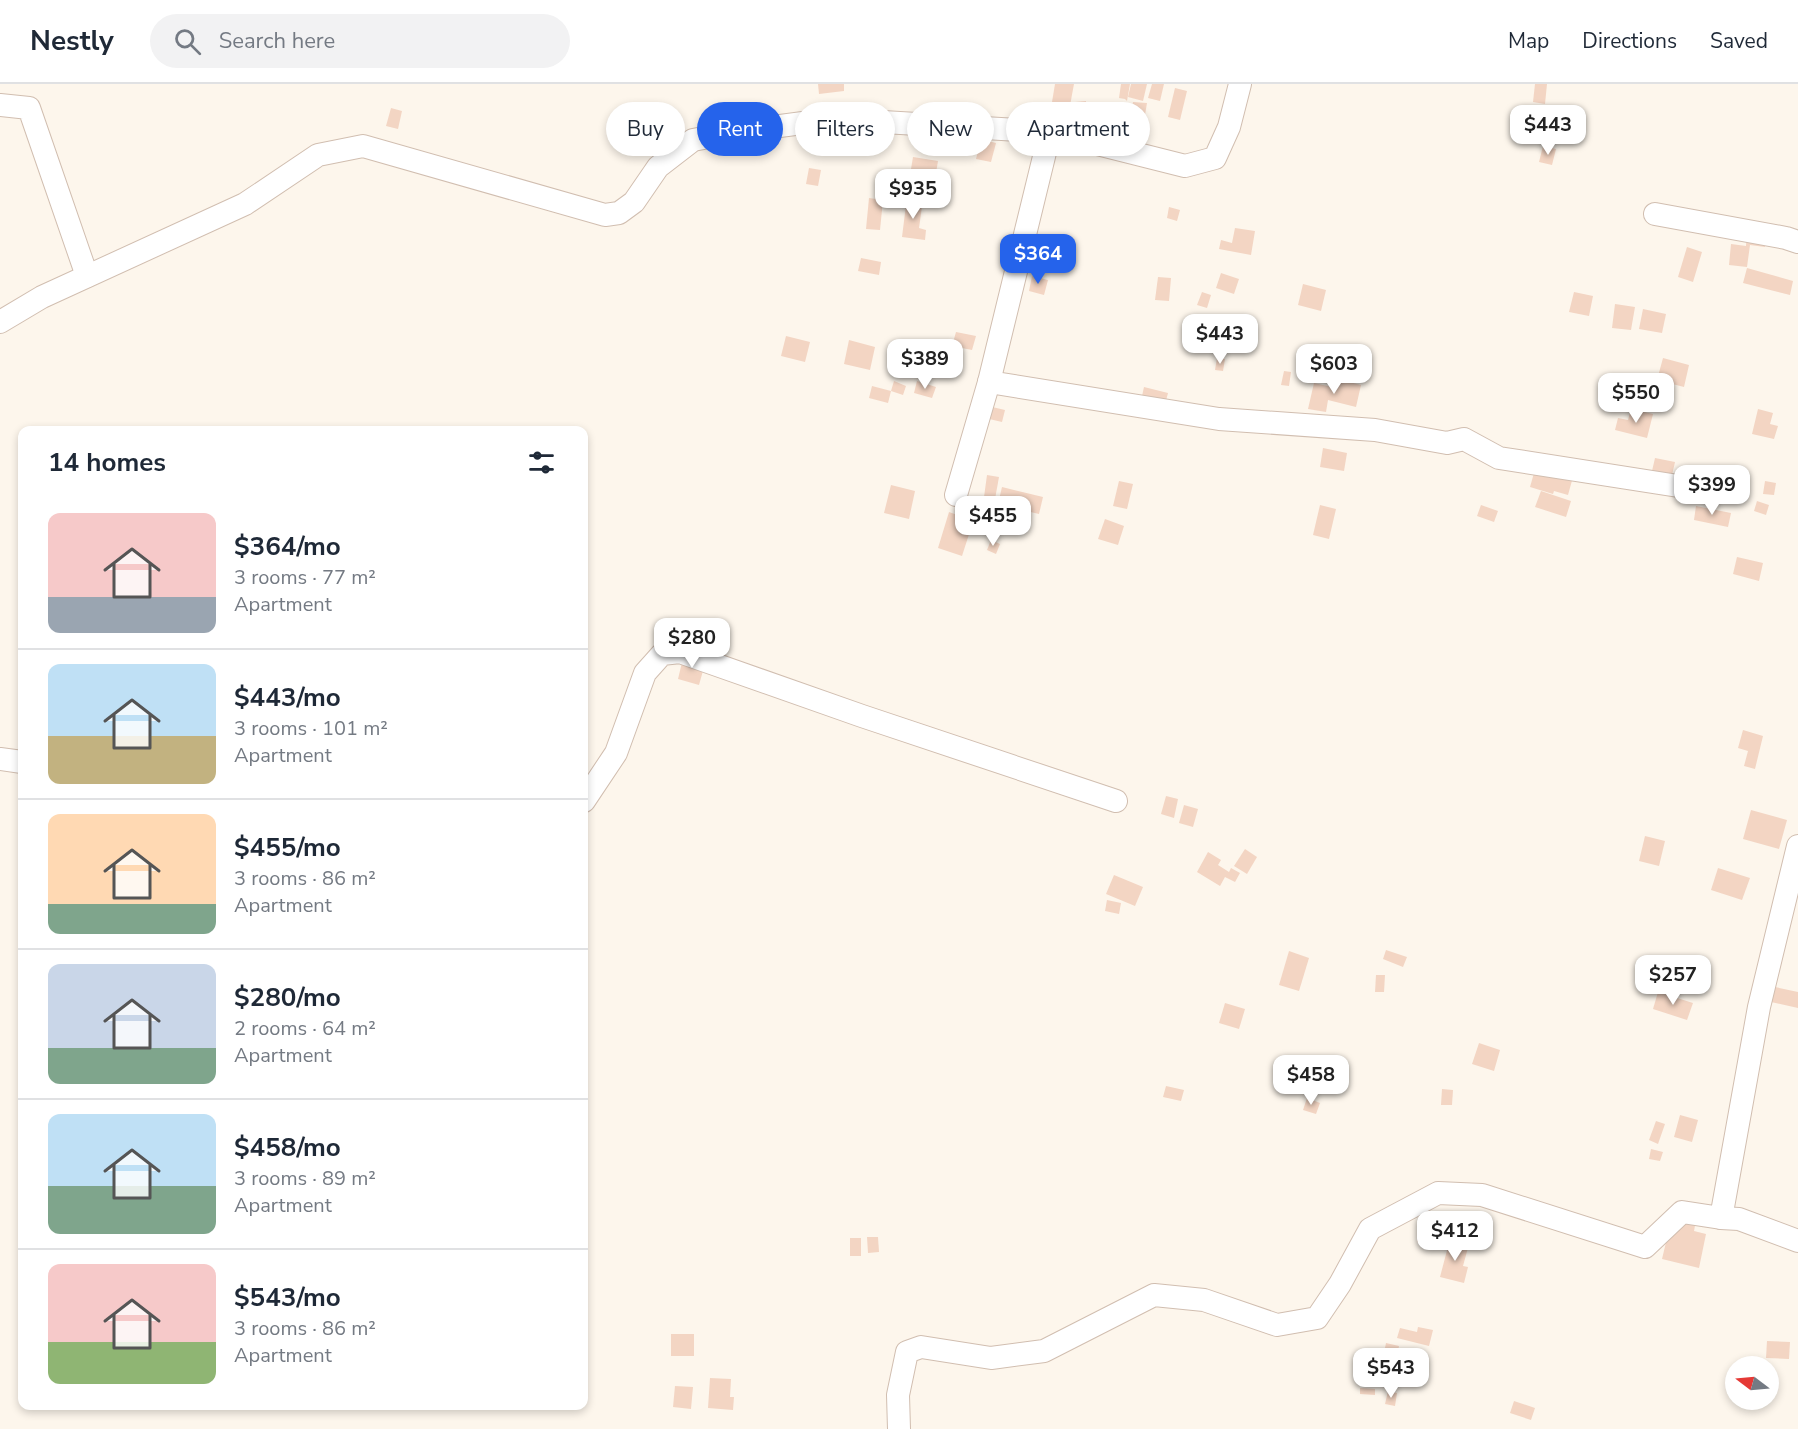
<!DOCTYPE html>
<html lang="en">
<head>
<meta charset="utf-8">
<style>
  body { margin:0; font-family:"Nunito Sans",sans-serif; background:#f2f2f3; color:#1f2937; height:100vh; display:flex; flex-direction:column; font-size:22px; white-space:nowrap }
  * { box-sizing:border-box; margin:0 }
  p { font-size:20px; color:#747a83 }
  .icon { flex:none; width:33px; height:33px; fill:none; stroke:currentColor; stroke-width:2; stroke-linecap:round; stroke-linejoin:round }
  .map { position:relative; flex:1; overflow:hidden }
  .details { position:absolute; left:18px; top:342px; width:570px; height:984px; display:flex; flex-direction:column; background:#fff; border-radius:12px; box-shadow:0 3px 9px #0003 }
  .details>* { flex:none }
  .hud { position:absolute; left:606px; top:18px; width:570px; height:54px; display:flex; gap:12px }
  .needle { width:39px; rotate:286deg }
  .fabs { position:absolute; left:1725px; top:1272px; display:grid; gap:12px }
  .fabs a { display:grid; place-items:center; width:54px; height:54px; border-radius:50%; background:#fff; box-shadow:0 3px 9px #0003; font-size:30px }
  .price { position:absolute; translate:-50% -51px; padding:0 14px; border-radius:12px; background:#fff; color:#222; font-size:20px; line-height:39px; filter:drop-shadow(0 2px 3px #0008) }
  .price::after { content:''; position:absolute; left:50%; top:36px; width:18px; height:14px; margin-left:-9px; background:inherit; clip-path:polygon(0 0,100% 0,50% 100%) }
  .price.active { background:#2563eb; color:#fff }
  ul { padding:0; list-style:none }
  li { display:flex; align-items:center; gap:18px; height:150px; padding:0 30px }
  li+li { border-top:2px solid #e0e1e3 }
  li span { display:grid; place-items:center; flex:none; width:168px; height:120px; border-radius:12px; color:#555 }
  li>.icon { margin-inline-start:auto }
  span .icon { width:72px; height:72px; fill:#fffc; stroke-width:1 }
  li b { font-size:26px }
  h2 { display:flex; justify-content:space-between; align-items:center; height:72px; padding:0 30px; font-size:26px }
  .tag { padding:0 21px; border-radius:27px; background:#fff; box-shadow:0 3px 9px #0003; font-size:21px; line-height:54px }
  .tag.active { background:#2563eb; color:#fff }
  header { display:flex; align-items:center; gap:36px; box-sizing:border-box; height:84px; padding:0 30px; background:#fff; border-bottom:2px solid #e0e1e3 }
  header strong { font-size:28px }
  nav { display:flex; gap:33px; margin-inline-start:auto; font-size:21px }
  .search { width:420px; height:54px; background:#f2f2f3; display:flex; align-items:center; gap:15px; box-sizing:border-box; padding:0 21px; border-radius:33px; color:#747a83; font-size:22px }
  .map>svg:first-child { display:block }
  .building { fill:#f3d5c3 }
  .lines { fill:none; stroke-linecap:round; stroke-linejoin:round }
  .minor-casing { stroke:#d1beb0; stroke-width:24 }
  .minor { stroke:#fff; stroke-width:22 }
</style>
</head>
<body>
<header>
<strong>Nestly</strong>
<div class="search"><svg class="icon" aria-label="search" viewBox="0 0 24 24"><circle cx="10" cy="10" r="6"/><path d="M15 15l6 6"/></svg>Search here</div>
<nav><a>Map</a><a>Directions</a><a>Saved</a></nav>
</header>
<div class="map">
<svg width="1798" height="1345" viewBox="0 0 1798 1345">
  <rect width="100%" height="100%" fill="#fdf6ec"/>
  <g class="building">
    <polygon points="818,0 844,0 844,7 819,10"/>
    <polygon points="1055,0 1074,0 1069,27 1051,24"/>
    <polygon points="1121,0 1130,0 1127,17 1125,15 1119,14"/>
    <polygon points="1131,0 1147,0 1143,17 1128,13"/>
    <polygon points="1152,0 1164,0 1160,17 1148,14"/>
    <polygon points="1535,0 1547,0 1545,20 1533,18"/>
    <polygon points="1175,4 1187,7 1180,36 1168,33"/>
    <polygon points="1086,17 1086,28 1075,28 1075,18"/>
    <polygon points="1133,18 1147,19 1145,31 1131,30"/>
    <polygon points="391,24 402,27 398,45 386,42"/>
    <polygon points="981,55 996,59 991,78 976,75"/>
    <polygon points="1543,62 1556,65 1552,81 1539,78"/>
    <polygon points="913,73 938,77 932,113 907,109"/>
    <polygon points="809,84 821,86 818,102 806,100"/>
    <polygon points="907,113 923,115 919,144 926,146 925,156 902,153"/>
    <polygon points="869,114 883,116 880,146 866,145"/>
    <polygon points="1169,123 1180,126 1177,137 1167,134"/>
    <polygon points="1747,143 1767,145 1765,163 1750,161 1747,183 1729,181 1731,160 1746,162"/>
    <polygon points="1235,144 1255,147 1251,171 1219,165 1221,156 1232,159"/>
    <polygon points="1687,163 1702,168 1693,198 1678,193"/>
    <polygon points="861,174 881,178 879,191 858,187"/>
    <polygon points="1747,184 1793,197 1790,211 1743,199"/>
    <polygon points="1221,189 1239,195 1234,210 1216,204"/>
    <polygon points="1032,192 1048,196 1044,211 1029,207"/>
    <polygon points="1158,193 1171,194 1169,217 1155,216"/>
    <polygon points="1303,200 1326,206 1321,227 1298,221"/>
    <polygon points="1202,208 1211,211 1207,224 1197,221"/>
    <polygon points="1574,208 1593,212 1589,232 1569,228"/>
    <polygon points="1615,220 1635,223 1631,246 1612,244"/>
    <polygon points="1643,225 1666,230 1662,249 1639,245"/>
    <polygon points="956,248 976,252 972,266 952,262"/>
    <polygon points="786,252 810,258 805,278 781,272"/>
    <polygon points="849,256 875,263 870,286 844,280"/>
    <polygon points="1217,274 1225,275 1223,287 1215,286"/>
    <polygon points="1663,274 1689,281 1684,303 1657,296"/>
    <polygon points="1284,287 1291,288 1289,302 1281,301"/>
    <polygon points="1334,294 1361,301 1356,323 1328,316 1326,328 1308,325 1314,299 1332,303"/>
    <polygon points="894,297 906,302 903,311 891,307 888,319 869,314 872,302 891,307"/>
    <polygon points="917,297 936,303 932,314 914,309"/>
    <polygon points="1144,303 1168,309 1163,328 1140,321"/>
    <polygon points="988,322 1005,326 1002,338 985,334"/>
    <polygon points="1631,325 1653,330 1647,354 1615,346 1618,334 1628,336"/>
    <polygon points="1758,325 1773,329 1770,340 1778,342 1774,355 1752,350"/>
    <polygon points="1323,364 1347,369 1344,387 1320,383"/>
    <polygon points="1655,374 1675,378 1672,391 1652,387"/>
    <polygon points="1536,382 1573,393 1568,411 1554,407 1553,410 1530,403"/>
    <polygon points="987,391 999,393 995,415 984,413"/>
    <polygon points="1119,397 1133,400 1127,425 1113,422"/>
    <polygon points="1765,397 1776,399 1774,411 1763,410"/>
    <polygon points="891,401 915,407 909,435 884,429"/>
    <polygon points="1002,403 1043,413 1039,430 998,420"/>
    <polygon points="1541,407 1571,417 1566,433 1535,423"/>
    <polygon points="1757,417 1769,421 1766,431 1754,427"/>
    <polygon points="1320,421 1336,425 1329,455 1313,451"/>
    <polygon points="1481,421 1498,427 1494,438 1477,432"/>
    <polygon points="1696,422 1731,429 1728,443 1694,436"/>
    <polygon points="949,428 963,433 960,441 971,444 962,472 938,464"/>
    <polygon points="1105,435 1124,442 1118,461 1098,455"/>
    <polygon points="991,456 1000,460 996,470 987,466"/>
    <polygon points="1737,473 1763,479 1759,497 1733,490"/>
    <polygon points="684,570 706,576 699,601 678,595"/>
    <polygon points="1743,646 1763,652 1755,685 1744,682 1748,667 1738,664"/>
    <polygon points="1166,712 1178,715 1174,734 1161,730"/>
    <polygon points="1184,721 1198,725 1193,743 1179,739"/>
    <polygon points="1751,726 1787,736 1779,765 1743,755"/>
    <polygon points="1645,752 1665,757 1659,782 1639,777"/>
    <polygon points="1245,765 1257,773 1247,790 1234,782"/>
    <polygon points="1208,768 1221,776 1218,781 1229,788 1231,784 1240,789 1235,798 1225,793 1220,802 1197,788"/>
    <polygon points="1718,784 1750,794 1742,816 1711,806"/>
    <polygon points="1114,791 1143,803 1135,822 1106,810"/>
    <polygon points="1107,816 1121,819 1119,830 1105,827"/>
    <polygon points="1386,866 1407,873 1403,883 1383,875"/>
    <polygon points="1289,867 1309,874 1299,907 1279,901"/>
    <polygon points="1376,891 1385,891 1384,908 1375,908"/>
    <polygon points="1766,901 1798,908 1798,924 1762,916"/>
    <polygon points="1658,908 1693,919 1687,936 1653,925"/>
    <polygon points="1225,919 1245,925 1239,945 1219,939"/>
    <polygon points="1479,959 1500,966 1494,987 1472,980"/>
    <polygon points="1317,984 1327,985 1325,996 1315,995"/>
    <polygon points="1166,1002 1184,1006 1181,1017 1163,1013"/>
    <polygon points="1442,1005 1453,1006 1452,1021 1441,1021"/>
    <polygon points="1307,1014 1320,1019 1316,1030 1303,1026"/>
    <polygon points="1680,1031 1698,1036 1692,1058 1674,1053"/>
    <polygon points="1656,1037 1665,1040 1658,1060 1649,1056"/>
    <polygon points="1651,1065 1663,1068 1660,1077 1649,1075"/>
    <polygon points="1674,1125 1697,1131 1694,1147 1706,1150 1699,1184 1662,1175"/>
    <polygon points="1424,1130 1450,1137 1444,1158 1432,1155 1431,1162 1417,1158"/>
    <polygon points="867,1153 878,1153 879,1168 868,1169"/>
    <rect x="850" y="1154" width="11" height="18"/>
    <polygon points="1450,1155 1469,1160 1463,1182 1468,1183 1464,1199 1440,1193"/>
    <polygon points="1418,1243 1433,1246 1429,1262 1397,1254 1400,1244 1417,1248"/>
    <rect x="671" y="1250" width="23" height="22"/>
    <polygon points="1767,1257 1790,1258 1789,1275 1766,1274"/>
    <polygon points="1386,1259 1399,1262 1396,1276 1383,1274"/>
    <polygon points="710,1294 731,1295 730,1313 734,1313 733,1326 708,1324"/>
    <polygon points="675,1302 693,1303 691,1325 673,1323"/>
    <polygon points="1360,1304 1375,1305 1375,1311 1360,1310"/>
    <polygon points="1388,1307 1397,1309 1395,1322 1385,1320"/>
    <polygon points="1514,1317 1535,1324 1531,1336 1510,1329"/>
  </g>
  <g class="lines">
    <g class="minor-casing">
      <g id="minor">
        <polyline points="0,21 29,24 87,192"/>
        <polyline points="1655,130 1786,154 1798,158"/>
        <polyline points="0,238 42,213 245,120 318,71 363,62 605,131 619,129 634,118 658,83 693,56 735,48 833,35 1050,48 1185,82 1215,74 1229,43 1240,0"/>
        <polyline points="989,298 1219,335 1375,346 1447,359 1464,355 1499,374 1691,404"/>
        <polyline points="956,411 989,298 1050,48"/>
        <polyline points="0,675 22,678"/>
        <polyline points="584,717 616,669 645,589 662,570 680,568 862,632 1116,717"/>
        <polyline points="1721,1134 1739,1135 1798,1157"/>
        <polyline points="899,1345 898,1311 907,1268 921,1263 991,1274 1044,1267 1154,1211 1204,1216 1277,1241 1317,1234 1340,1200 1370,1145 1438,1109 1482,1111 1645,1163 1682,1128 1721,1134 1759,923 1798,762"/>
      </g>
    </g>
    <use href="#minor" class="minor"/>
  </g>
</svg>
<div class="fabs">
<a><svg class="needle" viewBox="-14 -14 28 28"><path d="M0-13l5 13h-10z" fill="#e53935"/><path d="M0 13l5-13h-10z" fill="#747a83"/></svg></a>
</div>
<b class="price" style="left:1548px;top:72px">$443</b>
<b class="price" style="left:913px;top:136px">$935</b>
<b class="price active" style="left:1038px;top:201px">$364</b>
<b class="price" style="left:1220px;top:281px">$443</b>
<b class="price" style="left:925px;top:306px">$389</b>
<b class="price" style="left:1334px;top:311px">$603</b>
<b class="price" style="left:1636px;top:340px">$550</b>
<b class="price" style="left:1712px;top:432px">$399</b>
<b class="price" style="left:993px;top:463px">$455</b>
<b class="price" style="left:692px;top:585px">$280</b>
<b class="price" style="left:1673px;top:922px">$257</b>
<b class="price" style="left:1311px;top:1022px">$458</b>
<b class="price" style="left:1455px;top:1178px">$412</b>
<b class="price" style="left:1391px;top:1315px">$543</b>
<div class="hud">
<a class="tag">Buy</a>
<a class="tag active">Rent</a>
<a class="tag">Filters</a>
<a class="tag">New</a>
<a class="tag">Apartment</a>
</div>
<section class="details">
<h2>14 homes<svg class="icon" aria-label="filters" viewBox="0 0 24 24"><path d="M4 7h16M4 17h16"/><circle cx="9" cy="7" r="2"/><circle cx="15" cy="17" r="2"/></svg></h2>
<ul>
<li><span style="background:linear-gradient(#f6c9c9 70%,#9aa5b1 0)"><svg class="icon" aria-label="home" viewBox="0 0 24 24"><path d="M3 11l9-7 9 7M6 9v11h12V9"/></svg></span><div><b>$364/mo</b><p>3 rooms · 77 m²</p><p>Apartment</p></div></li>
<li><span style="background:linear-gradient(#bfe0f5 60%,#c2b280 0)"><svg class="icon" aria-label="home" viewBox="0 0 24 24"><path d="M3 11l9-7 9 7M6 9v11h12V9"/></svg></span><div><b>$443/mo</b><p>3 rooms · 101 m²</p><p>Apartment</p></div></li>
<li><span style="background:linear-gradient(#ffd9b3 75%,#7fa58c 0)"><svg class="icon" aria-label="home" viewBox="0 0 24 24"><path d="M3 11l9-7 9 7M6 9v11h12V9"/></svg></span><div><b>$455/mo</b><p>3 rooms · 86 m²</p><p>Apartment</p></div></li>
<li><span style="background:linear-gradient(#c9d6e8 70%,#7fa58c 0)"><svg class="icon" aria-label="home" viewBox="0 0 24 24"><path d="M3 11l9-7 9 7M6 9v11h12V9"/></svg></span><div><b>$280/mo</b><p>2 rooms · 64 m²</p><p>Apartment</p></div></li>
<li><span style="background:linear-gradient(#bfe0f5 60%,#7fa58c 0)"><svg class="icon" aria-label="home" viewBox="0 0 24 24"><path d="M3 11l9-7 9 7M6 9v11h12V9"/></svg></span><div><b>$458/mo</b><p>3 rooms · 89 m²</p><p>Apartment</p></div></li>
<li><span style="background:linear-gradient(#f6c9c9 65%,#8fb573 0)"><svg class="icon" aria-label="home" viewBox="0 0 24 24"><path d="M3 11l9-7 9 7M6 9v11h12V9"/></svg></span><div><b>$543/mo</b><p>3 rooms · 86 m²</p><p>Apartment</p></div></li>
</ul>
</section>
</div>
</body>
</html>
